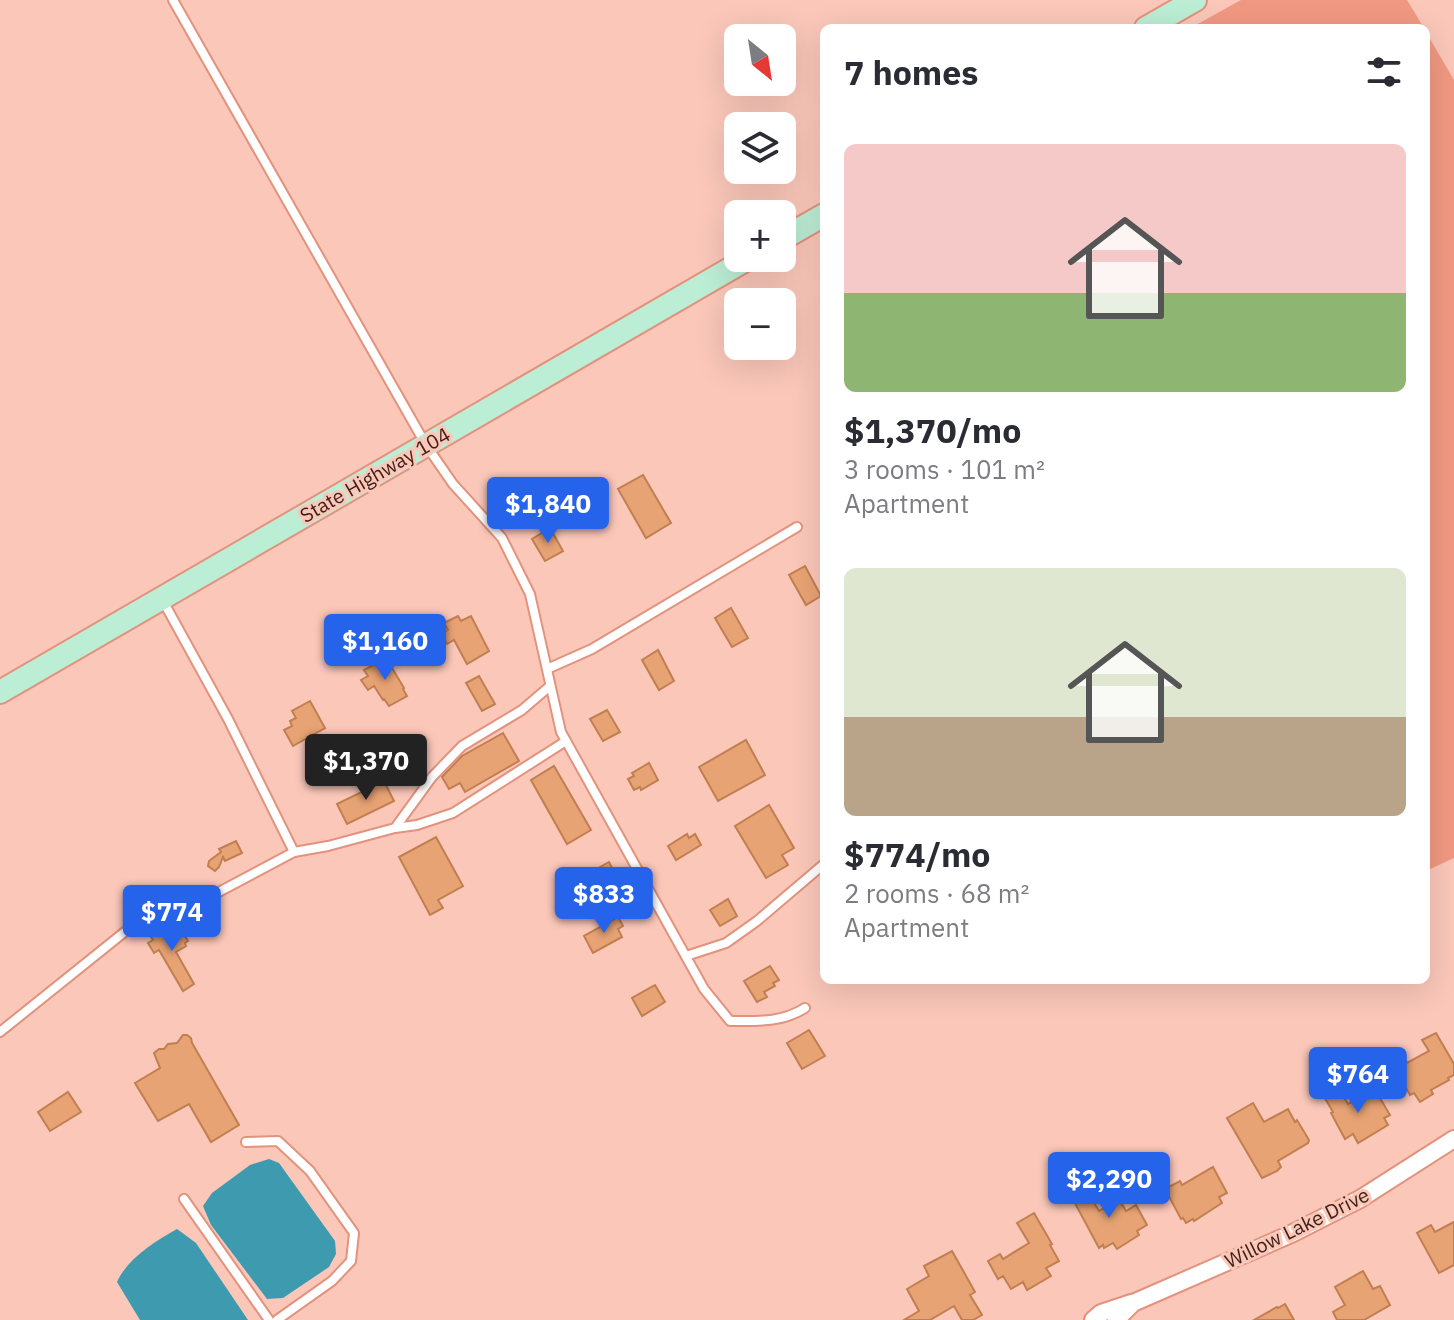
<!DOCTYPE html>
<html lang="en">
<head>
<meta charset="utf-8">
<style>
  body { margin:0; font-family:"IBM Plex Sans",sans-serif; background:#f2f2f3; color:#2b2b33; height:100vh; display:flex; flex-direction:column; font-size:30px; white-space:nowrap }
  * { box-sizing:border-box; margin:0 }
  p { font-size:26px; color:#7c7c81 }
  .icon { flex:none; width:44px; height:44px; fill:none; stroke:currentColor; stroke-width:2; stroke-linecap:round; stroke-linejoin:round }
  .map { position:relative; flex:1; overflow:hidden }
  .drawer { position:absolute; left:820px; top:24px; width:610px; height:960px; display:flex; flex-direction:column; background:#fff; border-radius:12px; box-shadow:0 8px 32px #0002 }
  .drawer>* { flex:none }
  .needle { width:52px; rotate:150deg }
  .tools { position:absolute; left:724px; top:24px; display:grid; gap:16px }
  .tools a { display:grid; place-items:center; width:72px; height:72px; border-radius:12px; background:#fff; box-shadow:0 8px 32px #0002; font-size:40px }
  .price { position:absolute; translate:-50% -68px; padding:0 18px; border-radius:8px; background:#2563eb; color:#fff; font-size:26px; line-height:52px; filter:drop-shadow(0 2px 4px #0008) }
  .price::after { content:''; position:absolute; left:50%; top:48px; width:24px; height:18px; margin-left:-12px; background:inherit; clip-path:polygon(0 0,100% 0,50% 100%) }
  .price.current { background:#222; color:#fff }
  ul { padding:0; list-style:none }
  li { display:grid; align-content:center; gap:16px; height:424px; padding:0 24px }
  li span { display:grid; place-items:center; height:248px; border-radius:12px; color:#555 }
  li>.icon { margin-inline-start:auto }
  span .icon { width:144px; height:144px; fill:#fffc; stroke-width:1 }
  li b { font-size:34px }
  h2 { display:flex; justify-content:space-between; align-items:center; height:96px; padding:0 24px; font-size:34px }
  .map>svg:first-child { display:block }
  .green { fill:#f19882 }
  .water { fill:#3d9aaf }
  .building { fill:#e8a374; stroke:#c17f51; stroke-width:2 }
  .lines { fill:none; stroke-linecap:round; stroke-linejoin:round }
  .lane-casing { stroke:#e2927d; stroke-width:12 }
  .street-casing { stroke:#e2927d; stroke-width:20 }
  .secondary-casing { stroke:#e2927d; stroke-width:26 }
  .lane { stroke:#fff; stroke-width:8 }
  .street { stroke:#fff; stroke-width:16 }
  .secondary { stroke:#bcedd5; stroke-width:22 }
  .labels { text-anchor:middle; stroke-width:6; stroke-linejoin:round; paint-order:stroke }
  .street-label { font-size:20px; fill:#3f1f17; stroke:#fac7b9 }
</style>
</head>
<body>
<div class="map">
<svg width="1454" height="1320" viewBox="0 0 1454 1320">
  <rect width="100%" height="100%" fill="#fac7b9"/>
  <g class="green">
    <polygon points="1241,0 1407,0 1424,28 1195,28 1194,26"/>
    <polygon points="1426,32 1454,80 1454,858 1426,871"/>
  </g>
  <g class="water">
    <polygon points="269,1159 279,1163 335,1241 336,1254 329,1267 283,1298 267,1299 211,1225 203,1206 212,1193 250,1165"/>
    <path d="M177,1229l19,14 52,77h-108l-23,-38c11,-24 37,-40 60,-53z"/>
  </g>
  <g class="building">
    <polygon points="643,475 671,523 646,538 618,489"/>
    <polygon points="550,528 563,551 545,561 532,539"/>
    <polygon points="805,566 821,596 806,605 789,575"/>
    <polygon points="731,608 748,638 732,647 715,618"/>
    <polygon points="458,616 461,621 471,616 489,651 467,664 454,640 447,644 441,634 448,630 444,623"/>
    <polygon points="658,650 674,681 659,690 642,660"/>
    <polygon points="386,658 404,688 403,689 407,696 389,706 384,699 383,700 374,686 368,690 361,680 368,676 364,670"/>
    <polygon points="479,676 495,704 482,711 466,683"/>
    <polygon points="310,701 325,728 293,746 284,730 292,726 290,721 296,718 292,711"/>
    <polygon points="607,710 620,732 603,741 590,719"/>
    <polygon points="503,733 519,761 465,792 460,783 449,789 442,777 462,756"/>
    <polygon points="746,740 765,775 718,801 699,767"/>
    <polygon points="649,763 658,780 641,790 640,787 634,790 628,779 634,776 632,773"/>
    <polygon points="554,766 591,830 567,844 531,780"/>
    <polygon points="384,781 394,801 347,824 337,804"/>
    <polygon points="769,805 794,848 782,855 788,865 766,878 735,826"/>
    <polygon points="687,834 689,838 695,834 701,845 676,860 668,846"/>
    <polygon points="436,837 463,886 438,900 443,908 430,915 399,857"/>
    <polygon points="236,841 242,853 225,861 223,857 219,867 215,871 208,866 209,861 221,852 219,849"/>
    <polygon points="609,862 618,879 587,897 577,880"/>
    <polygon points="728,899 737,916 720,926 710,910"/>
    <polygon points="618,917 623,926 618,929 622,937 593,953 584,936"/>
    <polygon points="160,926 167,936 180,928 188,941 185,943 186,946 176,952 194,984 183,991 159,950 154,953 148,943 153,940 148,932"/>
    <polygon points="770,966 779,980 773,983 775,986 764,992 767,997 757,1002 744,981"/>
    <polygon points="655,985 665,1002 642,1016 632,998"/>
    <polygon points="809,1030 825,1056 802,1069 787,1043"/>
    <polygon points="1436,1033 1454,1064 1454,1075 1448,1078 1449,1080 1431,1090 1433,1094 1420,1102 1414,1093 1410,1095 1389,1058 1400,1051 1407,1063 1429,1051 1422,1040"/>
    <polygon points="183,1035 187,1035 191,1038 192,1043 239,1125 211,1142 189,1104 158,1121 135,1083 160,1068 154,1053 159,1049 164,1049 168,1044 177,1043"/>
    <polygon points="1338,1087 1348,1104 1363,1095 1366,1099 1377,1093 1390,1115 1384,1118 1388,1125 1358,1143 1353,1134 1345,1139 1331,1113 1333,1112 1323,1095"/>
    <polygon points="68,1092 81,1112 50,1131 38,1112"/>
    <polygon points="1253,1103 1264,1122 1288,1109 1295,1122 1297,1120 1309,1140 1308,1143 1278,1161 1281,1167 1277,1171 1262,1178 1227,1118"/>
    <polygon points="1213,1167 1227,1193 1219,1197 1222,1203 1194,1221 1193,1219 1186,1223 1183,1218 1181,1219 1165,1189 1180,1181 1182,1185"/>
    <polygon points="1084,1186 1099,1211 1119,1199 1126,1211 1136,1205 1147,1225 1137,1231 1139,1235 1117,1249 1113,1243 1104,1248 1103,1245 1099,1248 1070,1194"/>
    <polygon points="1034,1213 1052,1244 1050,1245 1059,1261 1046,1268 1051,1276 1027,1290 1023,1282 1011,1289 1003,1276 998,1279 988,1261 1000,1254 1003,1259 1029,1243 1017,1223"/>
    <polygon points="1454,1222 1454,1265 1439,1273 1417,1233 1431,1225 1435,1232"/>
    <polygon points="952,1251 975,1292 970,1295 982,1315 973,1320 962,1320 954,1306 930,1320 904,1320 919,1311 907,1289 929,1276 924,1266"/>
    <polygon points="1363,1271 1373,1289 1380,1286 1390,1305 1364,1320 1337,1320 1333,1312 1345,1305 1335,1287"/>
    <polygon points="1285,1304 1294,1320 1254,1320 1277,1307 1278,1308"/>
  </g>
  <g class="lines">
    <g class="lane-casing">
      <g id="lane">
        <path d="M173,0l253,445 27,39 49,54 28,56 31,138 143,257 26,32c27,0 51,2 75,-13"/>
        <polyline points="163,601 228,719 294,852"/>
        <polyline points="547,669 592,649 797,527"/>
        <polyline points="395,828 417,825 453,813 566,741"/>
        <polyline points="686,956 726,943 757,921 824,864"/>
        <polyline points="0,1032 132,926 215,894 294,852 328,846 395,828 432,777 462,746 522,710 550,686"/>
        <polyline points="246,1142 278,1141 310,1171 354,1233 351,1261 332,1281 277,1320"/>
        <polyline points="184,1199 269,1320"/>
      </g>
    </g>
    <g class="street-casing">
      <g id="street">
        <polyline points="1093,1320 1101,1313 1131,1303"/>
        <polyline points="1116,1320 1133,1303 1291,1234 1360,1199 1454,1139"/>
      </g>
    </g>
    <g class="secondary-casing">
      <g id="secondary">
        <polyline points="1146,28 1195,0"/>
        <polyline points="782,239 824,215"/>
        <polyline points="0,692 749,258"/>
      </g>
    </g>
    <use href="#lane" class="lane"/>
    <use href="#street" class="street"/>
    <use href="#secondary" class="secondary"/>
  </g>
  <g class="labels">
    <g class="street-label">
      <text transform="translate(375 475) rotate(-30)" y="7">State Highway 104</text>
      <text transform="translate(1297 1228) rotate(-26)" y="7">Willow Lake Drive</text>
    </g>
  </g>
</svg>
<div class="tools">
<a><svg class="needle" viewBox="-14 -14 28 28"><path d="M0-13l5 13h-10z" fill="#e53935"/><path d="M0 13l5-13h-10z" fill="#7c7c81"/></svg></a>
<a><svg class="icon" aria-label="layers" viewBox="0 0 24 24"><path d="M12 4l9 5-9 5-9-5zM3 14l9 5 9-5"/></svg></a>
<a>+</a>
<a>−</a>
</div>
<b class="price" style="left:548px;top:545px">$1,840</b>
<b class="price" style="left:385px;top:682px">$1,160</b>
<b class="price current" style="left:366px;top:802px">$1,370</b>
<b class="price" style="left:604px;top:935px">$833</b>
<b class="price" style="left:172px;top:953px">$774</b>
<b class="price" style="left:1358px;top:1115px">$764</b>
<b class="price" style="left:1109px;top:1220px">$2,290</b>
<section class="drawer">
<h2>7 homes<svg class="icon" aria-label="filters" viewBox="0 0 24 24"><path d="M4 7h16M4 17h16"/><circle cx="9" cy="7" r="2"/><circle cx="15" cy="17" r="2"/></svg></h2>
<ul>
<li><span style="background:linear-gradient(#f6c9c9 60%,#8fb573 0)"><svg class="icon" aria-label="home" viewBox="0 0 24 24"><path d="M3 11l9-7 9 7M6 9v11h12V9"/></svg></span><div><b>$1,370/mo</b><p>3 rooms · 101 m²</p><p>Apartment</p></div></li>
<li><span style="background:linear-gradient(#dfe7d0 60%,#b9a48a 0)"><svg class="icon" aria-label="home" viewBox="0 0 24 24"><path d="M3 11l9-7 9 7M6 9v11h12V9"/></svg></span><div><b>$774/mo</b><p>2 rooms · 68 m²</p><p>Apartment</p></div></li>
</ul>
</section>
</div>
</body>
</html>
